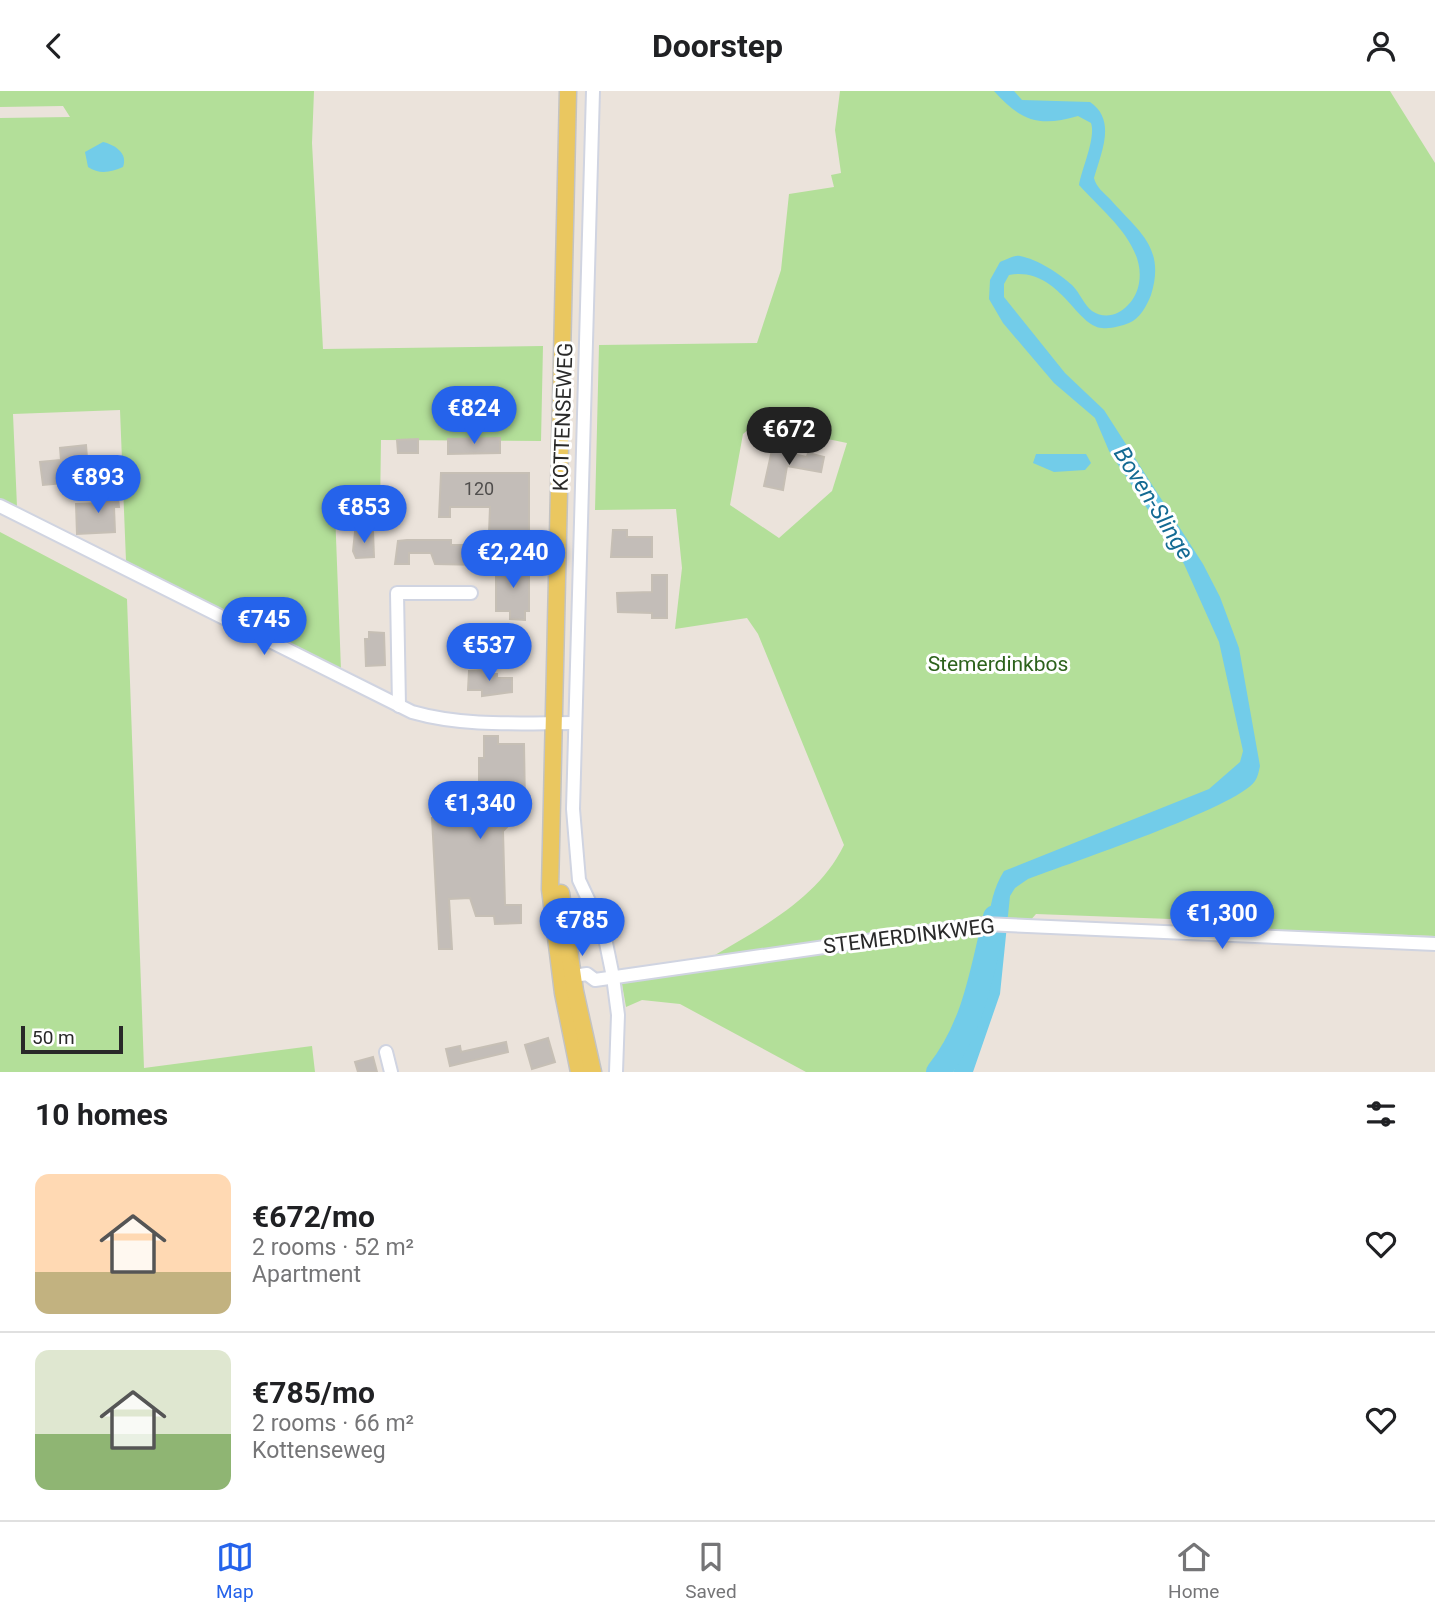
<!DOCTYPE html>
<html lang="en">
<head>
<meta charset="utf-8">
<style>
  body { margin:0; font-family:Roboto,sans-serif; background:#f2f2f2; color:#202124; height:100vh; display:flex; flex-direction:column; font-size:26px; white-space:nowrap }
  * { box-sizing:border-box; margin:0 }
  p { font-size:23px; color:#757577 }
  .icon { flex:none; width:38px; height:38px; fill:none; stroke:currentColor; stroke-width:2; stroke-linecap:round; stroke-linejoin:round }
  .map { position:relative; height:981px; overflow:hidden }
  .sheet { display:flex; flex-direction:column; background:#fff; flex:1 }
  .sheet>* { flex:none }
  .scale { position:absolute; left:21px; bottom:18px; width:102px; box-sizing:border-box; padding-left:7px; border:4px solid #292929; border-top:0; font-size:19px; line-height:24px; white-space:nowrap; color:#292929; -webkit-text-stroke:5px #fff; paint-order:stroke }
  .price { position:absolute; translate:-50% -60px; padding:0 16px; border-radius:24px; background:#2563eb; color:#fff; font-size:23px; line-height:46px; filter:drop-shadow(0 2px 4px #0008) }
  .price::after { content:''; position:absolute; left:50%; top:42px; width:21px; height:16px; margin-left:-10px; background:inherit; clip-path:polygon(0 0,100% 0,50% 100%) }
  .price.current { background:#222; color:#fff }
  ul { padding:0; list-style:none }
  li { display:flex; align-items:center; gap:21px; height:175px; padding:0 35px }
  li+li { border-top:2px solid #e0e0e0 }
  li span { display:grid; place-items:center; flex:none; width:196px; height:140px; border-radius:14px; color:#555 }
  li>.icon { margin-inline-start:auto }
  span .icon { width:84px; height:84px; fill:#fffc; stroke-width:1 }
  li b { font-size:30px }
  h2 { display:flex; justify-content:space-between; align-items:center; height:84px; padding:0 35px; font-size:30px }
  header { display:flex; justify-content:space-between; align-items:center; height:91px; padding:0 35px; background:#fff; font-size:32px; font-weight:700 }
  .dock { display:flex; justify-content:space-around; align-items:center; height:98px; border-top:2px solid #e0e0e0; background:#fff; font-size:19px; color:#757577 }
  .dock a { display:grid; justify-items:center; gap:4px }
  .dock .current { color:#2563eb }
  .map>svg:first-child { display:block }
  .green { fill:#b3df99; fill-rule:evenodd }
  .water { fill:#72cce9 }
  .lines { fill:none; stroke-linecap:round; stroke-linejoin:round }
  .river { stroke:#72cce9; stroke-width:24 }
  .building { fill:#c3bdb8; stroke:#c6bfb5; stroke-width:2 }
  .minor-casing { stroke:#d0d4e1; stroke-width:16 }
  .major-casing { stroke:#c3c3c3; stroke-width:19 }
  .minor { stroke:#fff; stroke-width:12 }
  .major { stroke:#eac760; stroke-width:16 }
  .labels { text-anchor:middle; stroke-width:6; stroke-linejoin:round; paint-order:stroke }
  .number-label { font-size:18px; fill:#504e4d }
  .street-label { font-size:21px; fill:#292929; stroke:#fff }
  .park-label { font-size:21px; fill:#2d621c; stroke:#fff }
  .water-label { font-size:23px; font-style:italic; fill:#136a93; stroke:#fff }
</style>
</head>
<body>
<header><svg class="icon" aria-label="back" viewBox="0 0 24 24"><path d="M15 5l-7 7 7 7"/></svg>Doorstep<svg class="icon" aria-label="person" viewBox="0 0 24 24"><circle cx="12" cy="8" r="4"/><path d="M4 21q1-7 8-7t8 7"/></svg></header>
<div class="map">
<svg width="1435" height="981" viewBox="0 0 1435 981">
  <rect width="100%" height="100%" fill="#ebe3db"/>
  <g class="green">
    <polygon points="0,0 314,0 312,52 323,258 543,255 541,350 381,349 380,420 335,420 341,579 126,470 120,319 13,323 17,416 0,407 0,27 70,26 63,15 0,16"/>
    <path d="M840,0h550l45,72v773l-210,-8 -1,-7 -188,-7 -8,9 -21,-3 1,-10 -18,9 -275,36c48,-28 104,-58 129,-110l-86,-211 -11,-16 -72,11 7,-61 -6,-59 -81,1 4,-165 158,-2 24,-73 8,-76 45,-7 -3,-12 10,-2 -6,-43zM755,333l92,19 -15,48 -53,47 -49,-33 13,-71z"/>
    <polygon points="0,441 127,508 144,977 312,955 315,981 0,981"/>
    <path d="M981,840l8,1c-4,54 -11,91 -36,140h-147l-126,-68 -38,-4 -16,7 -4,-23 7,-4 334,-48 18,4z"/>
  </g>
  <g class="water">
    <path d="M994,0h20l8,9 68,2c27,18 11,51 4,76 2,9 10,15 16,21 28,32 56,48 41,96 -4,10 -11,24 -22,28 -8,3 -18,6 -27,5 -26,-1 -43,-62 -93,-53l-5,9v13l61,76 39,37 99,154 17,33 19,51 21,118c-1,4 -2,11 -5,15 -17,26 -188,83 -227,98l-13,9 -5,8 -10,98 -27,78h-20c15,-29 28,-59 32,-91 5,-38 -2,-77 19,-110l205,-82 31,-27 3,-11 -24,-109 -35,-78 -75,-113 -14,-33 -41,-35 -51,-60 -14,-24 1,-19 10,-18c6,-2 14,-7 20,-6 17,3 40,18 52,29 8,8 12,20 20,26 21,14 44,-7 47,-28 7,-39 -37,-72 -60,-98 3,-17 17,-47 12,-62l-13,-7c-40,12 -58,4 -84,-25z"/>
    <path d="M103,51c12,3 25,11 20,25 -12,5 -23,8 -35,0l-3,-15z"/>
    <polygon points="1036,363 1086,363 1091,372 1085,379 1054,381 1033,372"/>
  </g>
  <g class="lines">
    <path class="river" d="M938,981c36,-45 44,-100 57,-155"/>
  </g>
  <g class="building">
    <polygon points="500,347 500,362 448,363 448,348"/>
    <polygon points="418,348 418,362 398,362 397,349"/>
    <polygon points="86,354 87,367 105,366 107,388 43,394 40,371 61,369 60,357"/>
    <polygon points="772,359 807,366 808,362 824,366 821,381 787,375 783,399 764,395"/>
    <polygon points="441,382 529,382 529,442 489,442 490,416 450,416 450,426 439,426"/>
    <polygon points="117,398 119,416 114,416 115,441 77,443 76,413 106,412 105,400"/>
    <polygon points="613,439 627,439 627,446 652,446 652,466 611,466"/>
    <polygon points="373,440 374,466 356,467 353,460 355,441"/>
    <polygon points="407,449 451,449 451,454 482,454 482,474 435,473 431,462 409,462 409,473 395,473 398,450"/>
    <polygon points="496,474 529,475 529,520 525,520 525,529 510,528 510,520 496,520"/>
    <polygon points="652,484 667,484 667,527 652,527 652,522 618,521 617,502 652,501"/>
    <polygon points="369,541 384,542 385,574 366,575 365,548 369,548"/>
    <polygon points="483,579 483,583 497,583 497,587 512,587 512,601 482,605 482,599 468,599 469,580"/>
    <polygon points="484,645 498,645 498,653 524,653 525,716 509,717 510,733 503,740 505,814 521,814 521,832 495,833 494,825 476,825 470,807 449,808 452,858 439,858 432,727 468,726 468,720 473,720 473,695 479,695 479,667 484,667"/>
    <polygon points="548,947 555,971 532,978 525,954"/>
    <polygon points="506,951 508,961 450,975 446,958 460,955 461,961"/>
    <polygon points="373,966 377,981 358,981 355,971"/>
  </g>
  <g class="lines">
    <g class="minor-casing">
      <g id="minor">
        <polyline points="593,0 573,718 579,789 604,842 613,886 618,924 616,981"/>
        <path d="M0,415l412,206c52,15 109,11 163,11"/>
        <polyline points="399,615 397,502 471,502"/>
        <polyline points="566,886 587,883 595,889 984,833 1435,853"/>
        <polyline points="386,961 391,981"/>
      </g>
    </g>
    <g class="major-casing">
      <g id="major">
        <polyline points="568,0 550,798 563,902 579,981"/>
        <polyline points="561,802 575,900 593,981"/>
      </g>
    </g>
    <use href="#minor" class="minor"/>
    <use href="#major" class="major"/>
  </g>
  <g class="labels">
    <g class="number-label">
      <text x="479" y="404">120</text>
    </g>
    <g class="street-label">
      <text transform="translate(563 326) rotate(-88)" y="7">KOTTENSEWEG</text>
      <text transform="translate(909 845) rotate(-7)" y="7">STEMERDINKWEG</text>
    </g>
    <g class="park-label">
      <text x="998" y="580">Stemerdinkbos</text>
    </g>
    <g class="water-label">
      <text transform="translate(1154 412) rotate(58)" y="8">Boven-Slinge</text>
    </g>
  </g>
</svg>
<div class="scale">50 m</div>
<b class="price" style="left:474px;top:355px">€824</b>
<b class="price current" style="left:789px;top:376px">€672</b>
<b class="price" style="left:98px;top:424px">€893</b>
<b class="price" style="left:364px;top:454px">€853</b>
<b class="price" style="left:513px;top:499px">€2,240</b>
<b class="price" style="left:264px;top:566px">€745</b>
<b class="price" style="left:489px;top:592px">€537</b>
<b class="price" style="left:480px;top:750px">€1,340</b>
<b class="price" style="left:1222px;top:860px">€1,300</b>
<b class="price" style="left:582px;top:867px">€785</b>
</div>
<section class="sheet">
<h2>10 homes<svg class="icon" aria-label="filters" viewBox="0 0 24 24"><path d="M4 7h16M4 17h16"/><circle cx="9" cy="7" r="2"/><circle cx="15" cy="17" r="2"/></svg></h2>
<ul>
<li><span style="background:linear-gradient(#ffd9b3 70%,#c2b280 0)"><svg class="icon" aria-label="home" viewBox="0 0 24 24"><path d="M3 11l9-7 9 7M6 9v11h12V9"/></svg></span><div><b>€672/mo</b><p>2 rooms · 52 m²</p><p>Apartment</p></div><svg class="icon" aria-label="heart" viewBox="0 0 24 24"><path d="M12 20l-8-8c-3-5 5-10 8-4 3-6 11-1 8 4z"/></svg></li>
<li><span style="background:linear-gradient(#dfe7d0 60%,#8fb573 0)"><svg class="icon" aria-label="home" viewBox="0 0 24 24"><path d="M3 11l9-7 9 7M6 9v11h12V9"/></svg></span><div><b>€785/mo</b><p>2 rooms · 66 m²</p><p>Kottenseweg</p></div><svg class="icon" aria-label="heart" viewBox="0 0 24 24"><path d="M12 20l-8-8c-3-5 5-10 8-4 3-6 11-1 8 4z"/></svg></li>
</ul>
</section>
<nav class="dock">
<a class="current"><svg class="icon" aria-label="map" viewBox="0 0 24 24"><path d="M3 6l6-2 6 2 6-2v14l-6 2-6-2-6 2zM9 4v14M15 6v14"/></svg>Map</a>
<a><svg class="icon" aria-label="saved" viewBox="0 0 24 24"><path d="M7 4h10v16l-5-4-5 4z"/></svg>Saved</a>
<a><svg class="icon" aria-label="home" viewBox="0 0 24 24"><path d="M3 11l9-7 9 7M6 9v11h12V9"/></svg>Home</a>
</nav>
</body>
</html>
